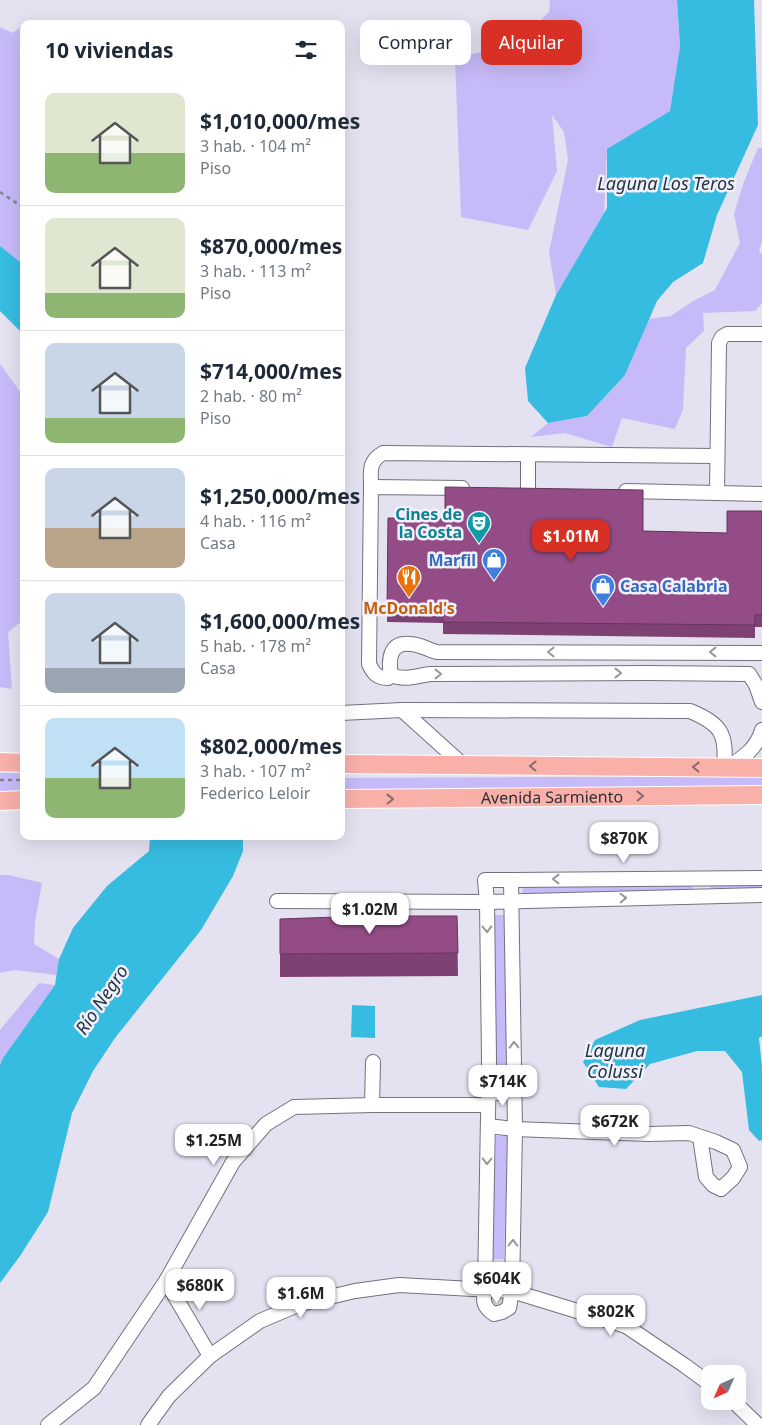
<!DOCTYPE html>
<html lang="es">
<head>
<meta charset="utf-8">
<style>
  body { margin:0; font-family:"Noto Sans",sans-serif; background:#f2f2f3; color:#1f2937; height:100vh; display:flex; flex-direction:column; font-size:19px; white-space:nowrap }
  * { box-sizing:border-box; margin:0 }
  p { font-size:16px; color:#747a83 }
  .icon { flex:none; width:28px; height:28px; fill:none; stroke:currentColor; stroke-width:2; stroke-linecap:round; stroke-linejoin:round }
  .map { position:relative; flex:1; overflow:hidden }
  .details { position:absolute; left:20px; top:20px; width:325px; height:820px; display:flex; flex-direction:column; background:#fff; border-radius:10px; box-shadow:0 5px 20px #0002 }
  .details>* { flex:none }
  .hud { position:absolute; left:360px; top:20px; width:326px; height:45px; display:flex; gap:10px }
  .needle { width:32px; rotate:225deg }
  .fabs { position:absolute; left:701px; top:1365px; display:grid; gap:10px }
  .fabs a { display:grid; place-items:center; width:45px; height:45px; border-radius:10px; background:#fff; box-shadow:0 5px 20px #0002; font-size:25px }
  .price { position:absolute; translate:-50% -42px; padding:0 11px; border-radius:10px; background:#fff; color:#222; font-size:16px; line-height:32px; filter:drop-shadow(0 1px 2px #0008) }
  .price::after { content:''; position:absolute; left:50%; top:30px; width:15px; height:11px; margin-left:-8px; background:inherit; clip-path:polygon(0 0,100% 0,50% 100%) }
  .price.selected { background:#d93025; color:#fff }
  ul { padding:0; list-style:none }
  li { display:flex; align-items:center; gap:15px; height:125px; padding:0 25px }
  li+li { border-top:1px solid #e0e1e3 }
  li span { display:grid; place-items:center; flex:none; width:140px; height:100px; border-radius:10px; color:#555 }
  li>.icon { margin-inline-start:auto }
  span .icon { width:60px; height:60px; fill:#fffc; stroke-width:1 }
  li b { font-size:21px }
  h2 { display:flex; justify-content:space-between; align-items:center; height:60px; padding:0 25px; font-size:21px }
  .tag { padding:0 18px; border-radius:10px; background:#fff; box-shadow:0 5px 20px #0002; font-size:18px; line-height:45px }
  .tag.selected { background:#d93025; color:#fff }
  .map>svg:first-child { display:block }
  .green { fill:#c7baf8 }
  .water { fill:#36bce0 }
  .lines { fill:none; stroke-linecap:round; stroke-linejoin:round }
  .minor-casing { stroke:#74717e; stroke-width:16 }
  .major-casing { stroke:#fff; stroke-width:20 }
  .path { stroke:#84838c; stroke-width:2.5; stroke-dasharray:4 4; stroke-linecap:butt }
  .minor { stroke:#fff; stroke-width:14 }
  .major { stroke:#f8b0a9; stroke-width:18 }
  .wall { fill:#7e4173 }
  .building { fill:#934c86; stroke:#67355e }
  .oneway { stroke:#98979a }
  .oneway2 { stroke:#8a6969 }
  .labels { text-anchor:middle; stroke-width:5; stroke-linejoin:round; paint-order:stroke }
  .culture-label { font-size:16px; font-weight:bold; fill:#0d838f; stroke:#f2effe; text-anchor:end }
  .shop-label { font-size:16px; font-weight:bold; fill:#366cbe; stroke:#f2effe; text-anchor:end }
  .food-label { font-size:16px; font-weight:bold; fill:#c56008; stroke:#f2effe }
  .street-label { font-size:16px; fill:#302f34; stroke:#f2effe }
  .water-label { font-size:18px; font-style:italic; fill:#21373e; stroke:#f2effe }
</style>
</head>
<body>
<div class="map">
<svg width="762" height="1425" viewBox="0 0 762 1425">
  <rect width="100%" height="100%" fill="#e4e2f1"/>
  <g class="green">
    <polygon points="550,0 677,0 680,46 670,111 607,149 604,213 556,295 549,252 568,160 564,132 552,115 557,171 528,230 461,217 455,58 511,45 529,64 520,41 549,12"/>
    <polygon points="24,24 24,265 0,246 0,27 13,33"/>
    <polygon points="758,148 762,148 762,242 759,251 762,254 762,303 755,311 703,313 704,331 686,348 683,409 675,429 622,418 612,447 565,433 531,437 548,423 587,416 625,375 649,319 671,316 693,301 715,290 740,243 734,214 743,184"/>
    <polygon points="0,364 24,397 24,623 22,621 8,632 12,689 0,687"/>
    <polygon points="24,772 24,793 0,794 0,773"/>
    <polygon points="762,776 762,790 341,792 341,778"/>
    <polygon points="0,875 9,875 42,883 35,922 34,944 59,959 57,975 14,970 0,973"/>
    <polygon points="762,881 762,888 711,888 709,883"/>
    <polygon points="692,882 693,889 522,895 523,883"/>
    <polygon points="495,915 506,915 507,1083 496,1083"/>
    <polygon points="39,983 55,985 3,1058 0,1065 0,1030"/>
    <polygon points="496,1136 508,1136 504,1259 492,1259"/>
  </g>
  <g class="water">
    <polygon points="677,0 754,0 758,125 717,215 703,263 673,282 657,301 625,375 587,416 548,423 528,401 525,368 556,295 607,208 607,149 670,111 680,46"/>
    <polygon points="0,246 24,265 24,335 0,311"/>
    <polygon points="150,836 243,836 243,851 233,876 201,930 115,1038 93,1071 72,1113 48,1212 20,1256 0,1283 0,1065 3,1058 55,985 59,959 73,928 107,886 149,851"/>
    <polygon points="762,995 762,1036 759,1038 762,1067 762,1140 759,1141 749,1130 742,1072 725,1051 697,1051 650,1064 626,1089 599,1087 583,1062 595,1040 640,1020"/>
    <polygon points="352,1005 375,1006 375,1038 351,1037"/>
  </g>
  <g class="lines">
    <g class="minor-casing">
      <g id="minor">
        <polyline points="528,455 528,490"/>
        <path d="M371,487c0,-16 -3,-25 12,-34l334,3"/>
        <polyline points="626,491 762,494"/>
        <polyline points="717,493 719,343 722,337 727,334 762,334"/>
        <path d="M391,675l-3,3c-11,0 -15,-5 -19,-14l2,-177 91,1"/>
        <path d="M391,675c-3,-16 -1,-33 19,-31 10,0 18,6 27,8l325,1"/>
        <path d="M391,675c14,6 24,1 39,-1l217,-1 102,1 7,11 6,17"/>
        <path d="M402,710l288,1c31,13 37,22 34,57"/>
        <polyline points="341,713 402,710 463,765"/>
        <path d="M728,767c15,-9 29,-19 34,-37"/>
        <path d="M511,880l4,249 -3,162 -3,17 -7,4 -8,2c-11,-7 -11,-13 -9,-25l4,-230 -2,-157 -2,-22h26l251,-2"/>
        <polyline points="277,901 487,902 762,895"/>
        <polyline points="488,1094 515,1091"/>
        <polyline points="372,1105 373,1062"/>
        <polyline points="488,1126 515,1129 648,1134 689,1133 716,1142 733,1150 740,1167 733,1178 721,1189 713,1185 706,1177 700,1137"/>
        <polyline points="166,1281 210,1356"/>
        <polyline points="733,1401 758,1425"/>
        <polyline points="48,1425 94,1388 166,1281 233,1162 266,1124 294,1107 372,1105 488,1105"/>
        <polyline points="148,1425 169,1396 210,1356 260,1321 300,1304 355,1291 399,1285 512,1291 626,1326 684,1365 710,1384"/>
      </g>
    </g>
    <g class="major-casing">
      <g id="major">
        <polyline points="0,762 24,763"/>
        <polyline points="341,764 762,768"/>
        <path id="s1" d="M341,799l421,-4"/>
        <polyline points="0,801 24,800"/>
      </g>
    </g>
    <g class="path">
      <polyline points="0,192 24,208"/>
      <polyline points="0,780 24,780"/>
    </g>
    <use href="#minor" class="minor"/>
    <use href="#major" class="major"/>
  </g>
  <g class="wall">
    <polygon points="762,511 762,627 755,627 755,638 443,634 443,623 387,622 388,518 643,531 727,533"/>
    <polygon points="457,916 458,976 280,977 280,919"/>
  </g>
  <g class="building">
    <polygon points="445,487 643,490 643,531 727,533 727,511 762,511 762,615 755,615 755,625 443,622 443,611 387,610 388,518 445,519"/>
    <polygon points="365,916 457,916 458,953 280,954 280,919"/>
  </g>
  <defs><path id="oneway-chevron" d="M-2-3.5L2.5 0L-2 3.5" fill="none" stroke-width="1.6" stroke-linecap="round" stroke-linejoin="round" transform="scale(1.25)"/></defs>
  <g class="oneway">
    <use href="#oneway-chevron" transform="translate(551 652) rotate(-180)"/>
    <use href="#oneway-chevron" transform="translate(713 652) rotate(-180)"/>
    <use href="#oneway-chevron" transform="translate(618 673)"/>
    <use href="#oneway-chevron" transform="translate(438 674)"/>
    <use href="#oneway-chevron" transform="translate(556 879) rotate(180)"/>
    <use href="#oneway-chevron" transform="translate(623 898) rotate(-2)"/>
    <use href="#oneway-chevron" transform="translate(487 929) rotate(89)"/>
    <use href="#oneway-chevron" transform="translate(514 1045) rotate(-91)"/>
    <use href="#oneway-chevron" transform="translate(487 1161) rotate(91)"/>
    <use href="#oneway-chevron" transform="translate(513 1243) rotate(-89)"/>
  </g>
  <g class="oneway2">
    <use href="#oneway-chevron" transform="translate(533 766) rotate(-179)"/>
    <use href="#oneway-chevron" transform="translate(696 767) rotate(-179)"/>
    <use href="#oneway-chevron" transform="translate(640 796) rotate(-1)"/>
    <use href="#oneway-chevron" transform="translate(390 799) rotate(-1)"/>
  </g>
  <defs>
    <g id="theatre-pin" transform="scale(1.25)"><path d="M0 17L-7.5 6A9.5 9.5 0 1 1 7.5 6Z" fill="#0f9aa8" stroke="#f2effe"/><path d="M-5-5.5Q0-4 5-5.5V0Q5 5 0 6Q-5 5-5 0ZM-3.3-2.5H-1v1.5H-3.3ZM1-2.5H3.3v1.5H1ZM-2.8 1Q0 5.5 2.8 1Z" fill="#fff"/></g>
    <g id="shop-pin" transform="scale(1.25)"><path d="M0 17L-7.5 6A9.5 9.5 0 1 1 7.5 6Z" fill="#3f7fe0" stroke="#f2effe"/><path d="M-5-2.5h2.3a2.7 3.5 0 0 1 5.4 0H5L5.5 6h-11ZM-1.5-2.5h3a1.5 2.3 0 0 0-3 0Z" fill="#fff"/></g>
    <g id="restaurant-pin" transform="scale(1.25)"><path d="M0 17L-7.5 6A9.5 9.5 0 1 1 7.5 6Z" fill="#e8710a" stroke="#f2effe"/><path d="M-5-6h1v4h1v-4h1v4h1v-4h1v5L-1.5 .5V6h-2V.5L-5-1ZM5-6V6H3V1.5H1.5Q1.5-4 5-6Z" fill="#fff"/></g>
  </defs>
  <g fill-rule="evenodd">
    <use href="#theatre-pin" x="479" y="523"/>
    <use href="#shop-pin" x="494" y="560"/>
    <use href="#restaurant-pin" x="409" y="577"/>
    <use href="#shop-pin" x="603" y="586"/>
  </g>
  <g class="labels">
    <g class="culture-label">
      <text x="462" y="520">Cines de<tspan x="462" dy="18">la Costa</tspan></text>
    </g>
    <g class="shop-label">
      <text x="476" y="566">Marfil</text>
      <text x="620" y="592" text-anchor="start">Casa Calabria</text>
    </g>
    <g class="food-label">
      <text x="409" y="614">McDonald's</text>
    </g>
    <g class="street-label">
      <text dy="6" stroke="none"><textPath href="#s1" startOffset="211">Avenida Sarmiento</textPath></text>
    </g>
    <g class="water-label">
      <text x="666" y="190">Laguna Los Teros</text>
      <text transform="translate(102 1000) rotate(-56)" y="6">Río Negro</text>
      <text x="615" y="1057">Laguna<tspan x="615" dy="21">Colussi</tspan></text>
    </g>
  </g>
</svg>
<div class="fabs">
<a><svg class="needle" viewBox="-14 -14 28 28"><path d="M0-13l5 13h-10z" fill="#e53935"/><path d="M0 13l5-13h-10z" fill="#747a83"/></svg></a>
</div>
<b class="price selected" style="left:571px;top:562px">$1.01M</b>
<b class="price" style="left:624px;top:864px">$870K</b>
<b class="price" style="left:370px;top:935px">$1.02M</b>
<b class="price" style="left:503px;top:1107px">$714K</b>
<b class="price" style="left:615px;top:1147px">$672K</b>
<b class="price" style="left:214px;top:1166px">$1.25M</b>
<b class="price" style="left:497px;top:1304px">$604K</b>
<b class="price" style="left:200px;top:1311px">$680K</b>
<b class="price" style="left:301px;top:1319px">$1.6M</b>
<b class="price" style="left:611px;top:1337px">$802K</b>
<div class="hud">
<a class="tag">Comprar</a>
<a class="tag selected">Alquilar</a>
</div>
<section class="details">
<h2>10 viviendas<svg class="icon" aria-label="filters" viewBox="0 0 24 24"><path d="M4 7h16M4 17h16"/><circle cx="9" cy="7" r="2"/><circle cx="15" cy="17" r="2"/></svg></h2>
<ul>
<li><span style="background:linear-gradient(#dfe7d0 60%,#8fb573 0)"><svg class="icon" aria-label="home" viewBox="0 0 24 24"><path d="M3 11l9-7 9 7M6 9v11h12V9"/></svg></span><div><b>$1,010,000/mes</b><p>3 hab. · 104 m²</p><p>Piso</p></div></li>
<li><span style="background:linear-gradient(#dfe7d0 75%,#8fb573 0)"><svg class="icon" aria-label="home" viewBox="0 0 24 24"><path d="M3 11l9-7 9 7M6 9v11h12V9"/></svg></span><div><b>$870,000/mes</b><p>3 hab. · 113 m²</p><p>Piso</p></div></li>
<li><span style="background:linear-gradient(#c9d6e8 75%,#8fb573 0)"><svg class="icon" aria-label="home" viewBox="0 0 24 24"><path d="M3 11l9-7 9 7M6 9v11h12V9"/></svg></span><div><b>$714,000/mes</b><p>2 hab. · 80 m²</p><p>Piso</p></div></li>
<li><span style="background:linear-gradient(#c9d6e8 60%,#b9a48a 0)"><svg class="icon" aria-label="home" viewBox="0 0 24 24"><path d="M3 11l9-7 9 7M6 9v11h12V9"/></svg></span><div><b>$1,250,000/mes</b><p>4 hab. · 116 m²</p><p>Casa</p></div></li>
<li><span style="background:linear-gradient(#c9d6e8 75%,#9aa5b1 0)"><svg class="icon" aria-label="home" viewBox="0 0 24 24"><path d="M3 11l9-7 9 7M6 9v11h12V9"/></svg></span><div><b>$1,600,000/mes</b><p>5 hab. · 178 m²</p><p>Casa</p></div></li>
<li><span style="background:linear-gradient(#bfe0f5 60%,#8fb573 0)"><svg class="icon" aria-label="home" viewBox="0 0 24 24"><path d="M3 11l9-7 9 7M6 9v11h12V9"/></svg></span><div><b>$802,000/mes</b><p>3 hab. · 107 m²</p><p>Federico Leloir</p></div></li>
</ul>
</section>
</div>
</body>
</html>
